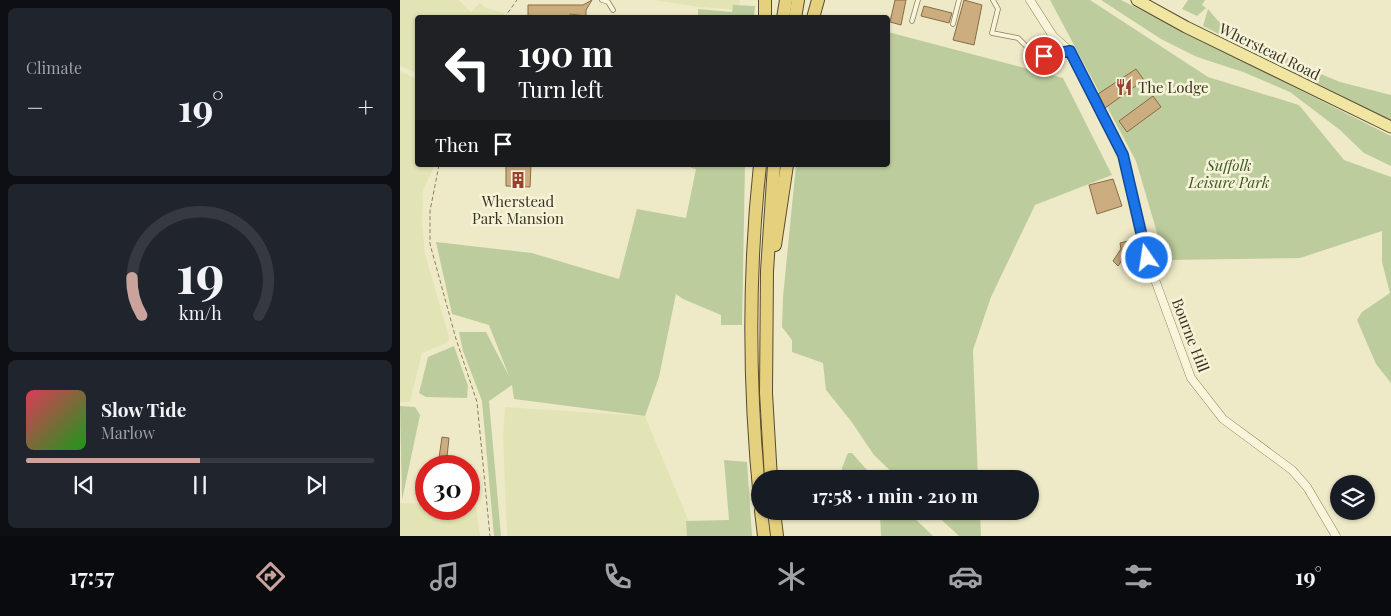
<!DOCTYPE html>
<html lang="en">
<head>
<meta charset="utf-8">
<style>
  body { margin:0; font-family:"Playfair Display",serif; background:#20242c; color:#f1f3f6; height:100vh; display:flex; flex-direction:column; font-size:19px; white-space:nowrap }
  * { box-sizing:border-box; margin:0 }
  p { font-size:16px; color:#9ea1a6 }
  .icon { flex:none; width:28px; height:28px; fill:none; stroke:currentColor; stroke-width:2; stroke-linecap:round; stroke-linejoin:round }
  .map { position:relative; flex:1; overflow:hidden }
  .details { display:flex; flex-direction:column; gap:8px; padding:8px; background:#0d0f14; width:400px }
  .details>* { flex:none }
  .top-card { position:absolute; left:15px; top:15px; width:475px; height:152px; border-radius:5px; box-shadow:0 1px 4px #0004; background:#202124; color:#fff; overflow:hidden }
  .buttons { position:absolute; left:930px; top:475px; display:grid; gap:10px }
  .buttons a { display:grid; place-items:center; width:45px; height:45px; border-radius:50%; background:#171b24; box-shadow:0 1px 4px #0004; font-size:25px }
  .speed { position:absolute; left:15px; top:455px; display:flex; gap:10px; font-size:25px; font-weight:700; text-align:center }
  .speed>* { display:grid; place-content:center; width:65px; height:65px; border-radius:50%; background:#171b24; box-shadow:0 1px 4px #0004; line-height:1 }
  .speed .limit { border:8px solid #d22; background:#fff; color:#111 }
  .pin { position:absolute; display:grid; place-items:center; width:42px; height:42px; color:#fff; margin:-21px; border:2px solid #fff; border-radius:50%; box-shadow:0 1px 5px #0007 }
  .me { position:absolute; width:55px; margin:-28px; rotate:347deg; stroke-linejoin:round; filter:drop-shadow(0 0 4px #0008) }
  .turn { display:flex; align-items:center; gap:18px; height:105px; padding:0 20px; font-size:22px }
  .turn .icon { width:65px; height:65px; stroke-width:2.5 }
  .turn b { display:block; font-size:35px; line-height:42px }
  .then { display:flex; align-items:center; height:48px; padding:0 20px; background:#0003; gap:10px; font-size:19px }
  .big { font-size:38px; font-weight:700; line-height:1.1 }
  .details .card { flex:1; display:flex; flex-direction:column; justify-content:center; gap:8px; min-width:0; padding:0 18px; border-radius:8px; background:#20242c }
  .details .dial { align-items:center; gap:0 }
  .dial svg { height:130px; overflow:visible; fill:none; stroke:#363941; stroke-width:7; stroke-linecap:round; text-anchor:middle }
  .dial text { fill:#f1f3f6; stroke:none }
  .song { display:flex; align-items:center; gap:15px }
  .cover { width:60px; height:60px; border-radius:8px; background:linear-gradient(135deg,hsl(350 70% 55%),hsl(120 70% 35%)) }
  .played { height:5px; border-radius:2px; background:linear-gradient(90deg,#c9a39c 50%,#363941 50%) }
  .keys { display:flex; justify-content:space-around; direction:ltr }
  .heat { display:flex; justify-content:space-between; align-items:center; font-size:28px; direction:ltr }
  .trip { position:absolute; left:351px; top:470px; width:288px; height:50px; border-radius:25px; background:#171b24; box-shadow:0 1px 4px #0004; font-weight:700; line-height:50px; text-align:center }
  .menu { display:flex; height:80px; justify-content:space-around; align-items:center; background:#090b0e; color:#9ea1a6 }
  .menu .icon { width:35px; height:35px }
  .menu .current { color:#c9a39c }
  .menu b { font-size:22px; color:#f1f3f6 }
  main { display:flex; flex:1; min-height:0 }
  .map>svg:first-child { display:block }
</style>
</head>
<body>
<main>
<section class="details">
<div class="card"><p>Climate</p>
<div class="heat"><a>−</a><b class="big">19°</b><a>+</a></div>
</div>
<div class="card dial"><svg viewBox="0 0 100 80">
<path d="M14 69A42 42 0 1 1 86 69"/>
<path d="M14 69A42 42 0 0 1 8 46" stroke="#c9a39c"/>
<text x="50" y="56" font-size="32" font-weight="700">19</text>
<text x="50" y="72" font-size="11">km/h</text>
</svg></div>
<div class="card">
<div class="song"><i class="cover"></i><div><b>Slow Tide</b><p>Marlow</p></div></div>
<div class="played"></div>
<div class="keys"><svg class="icon" aria-label="previous" viewBox="0 0 24 24"><path d="M18 5L8 12l10 7zM5 5v14"/></svg><svg class="icon" aria-label="pause" viewBox="0 0 24 24"><path d="M8 5v14M16 5v14"/></svg><svg class="icon" aria-label="next" viewBox="0 0 24 24"><path d="M6 5l10 7-10 7zM19 5v14"/></svg></div>
</div>
</section>
<div class="map">
<svg width="991" height="536" viewBox="0 0 991 536">
  <rect width="100%" height="100%" fill="#eeeac8"/>
  <g fill="#e2e4b5">
    <polygon points="0,0 59,0 71,12 80,3 86,8 105,13 102,18 18,18 17,73 0,66"/>
    <polygon points="252,0 340,0 339,10 300,7"/>
    <polygon points="0,71 17,79 18,165 35,165 23,190 22,222 25,254 49,337 47,343 22,353 10,402 0,402"/>
    <polygon points="105,407 245,416 289,522 288,536 107,536 103,436"/>
    <polygon points="0,503 26,504 26,509 76,507 80,536 0,536"/>
  </g>
  <g fill="#bdcc9c">
    <polygon points="650,0 690,0 808,77 899,105 944,160 991,177 991,383 976,364 957,320 962,312 990,293 982,262 982,231 900,258 765,260 736,161"/>
    <polygon points="701,0 721,0 991,136 991,166 964,153 940,130 890,92 843,72 797,57 761,39"/>
    <polygon points="788,0 805,0 802,5 806,8 797,16 782,9"/>
    <polygon points="333,5 355,6 354,17 298,17 298,9 332,12"/>
    <polygon points="808,9 818,21 904,67 940,82 991,95 991,121 803,26"/>
    <polygon points="488,32 663,78 712,175 635,205 591,297 573,350 578,479 499,479 474,455 451,421 426,390 423,363 392,352 392,340 382,327 383,297 396,165 488,165"/>
    <polygon points="291,165 345,165 342,325 321,325 321,315 283,299 276,294 259,377 245,416 114,399 112,385 89,401 101,536 94,536 82,401 63,351 59,332 86,332 109,376 89,325 52,314 36,242 132,253 219,279 237,209 286,218 296,169 291,168"/>
    <polygon points="54,346 68,386 67,398 26,397 19,393 28,357"/>
    <polygon points="0,406 15,407 20,415 2,500"/>
    <polygon points="448,453 452,453 475,479 441,479 442,468"/>
    <polygon points="324,460 347,462 352,536 287,536 286,521 329,520"/>
    <polygon points="469,511 507,511 533,536 481,536 480,514"/>
    <polygon points="532,511 580,511 581,536 559,536"/>
  </g>
  <g fill="#cbad7f" stroke="#896c43">
    <polygon points="192,0 186,10 186,16 170,14 171,18 128,18 128,5 183,5"/>
    <polygon points="495,0 506,0 501,25 490,22"/>
    <polygon points="564,0 582,5 574,45 553,40"/>
    <polygon points="524,6 552,13 549,23 521,16"/>
    <polygon points="736,69 744,80 705,108 698,94"/>
    <polygon points="753,96 761,107 727,132 719,121"/>
    <polygon points="106,165 131,165 130,187 106,186"/>
    <polygon points="713,179 722,206 697,214 689,185"/>
    <polygon points="732,240 735,254 725,256 718,266 713,261 721,249 720,243"/>
    <polygon points="42,437 49,438 46,466 38,465"/>
  </g>
  <g fill="none" stroke-linecap="round" stroke-linejoin="round">
    <g stroke="#8a7e5d" stroke-width="5.5">
      <g id="service">
        <polyline points="202,0 208,2 213,10"/>
        <polyline points="593,0 598,9 592,33 618,38 632,52 644,56 670,51"/>
        <polyline points="512,21 518,0"/>
        <polyline points="553,24 559,0"/>
      </g>
    </g>
    <g stroke="#8a7e5d" stroke-width="9">
      <polyline id="minor" points="630,0 653,36 670,51 723,155 747,258 791,378 823,419 892,470 907,487 936,536"/>
    </g>
    <g stroke="#584b31" stroke-width="13">
      <polyline id="primary" points="737,0 786,27 991,127"/>
    </g>
    <g stroke="#584b31" stroke-width="14">
      <g id="trunk">
        <polyline points="365,18 365,0"/>
        <polyline points="383,18 386,0"/>
        <polyline points="395,18 398,0"/>
        <polyline points="413,18 418,0"/>
        <polyline points="375,245 387,165"/>
        <polyline points="371,479 366,393 367,271 374,165"/>
        <path d="M360 500C349 389 348 275 360 165"/>
        <polyline points="361,511 364,536"/>
        <polyline points="374,511 377,536"/>
      </g>
    </g>
    <g stroke="#8a7e5d" stroke-width="1" stroke-dasharray="4 2.5" stroke-linecap="butt">
      <polyline points="104,18 117,0"/>
      <polyline points="39,165 30,211 30,244 56,339 77,402 90,536"/>
    </g>
    <use href="#service" stroke="#f9f5db" stroke-width="4"/>
    <use href="#minor" stroke="#f9f5db" stroke-width="8"/>
    <use href="#primary" stroke="#f0e6a1" stroke-width="11"/>
    <use href="#trunk" stroke="#e5d07e" stroke-width="12"/>
  </g>
  <g fill="none" stroke-linecap="round" stroke-linejoin="round">
    <g stroke="#114b97" stroke-width="12">
      <polyline id="route" points="644,56 670,51 723,155 747,258"/>
    </g>
    <use href="#route" stroke="#1a73e8" stroke-width="9"/>
  </g>
  <defs>
    <g id="restaurant-bare" transform="scale(1.35)"><path d="M-5-6h1v4h1v-4h1v4h1v-4h1v5L-1.5 .5V6h-2V.5L-5-1ZM5-6V6H3V1.5H1.5Q1.5-4 5-6Z" fill="#98412e" stroke="#f5f3d8" stroke-width="2.5" paint-order="stroke"/></g>
    <g id="building-bare" transform="scale(1.35)"><path d="M-4-6H4V6H1V3H-1V6H-4ZM-2.5-4.3h1.7v1.8h-1.7ZM.8-4.3h1.7v1.8H.8ZM-2.5-1h1.7V.8h-1.7ZM.8-1h1.7V.8H.8Z" fill="#98412e" stroke="#f5f3d8" stroke-width="2.5" paint-order="stroke"/></g>
  </defs>
  <g fill-rule="evenodd">
    <use href="#restaurant-bare" x="724" y="87"/>
    <use href="#building-bare" x="118" y="180"/>
  </g>
  <g text-anchor="middle" dominant-baseline="central" stroke-width="5" stroke-linejoin="round" paint-order="stroke">
    <g font-size="15" fill="#3b3220" stroke="#f5f3d8">
      <text transform="translate(870 51) rotate(26)">Wherstead Road</text>
      <text transform="translate(791 335) rotate(69)">Bourne Hill</text>
    </g>
    <g font-size="15" fill="#3b3220" stroke="#f5f3d8" text-anchor="start">
      <text x="738" y="87">The Lodge</text>
      <text x="118" y="201" text-anchor="middle">Wherstead<tspan x="118" dy="17">Park Mansion</tspan></text>
    </g>
    <g font-size="15" font-style="italic" fill="#425727" stroke="#f5f3d8">
      <text x="829" y="165">Suffolk<tspan x="829" dy="17">Leisure Park</tspan></text>
    </g>
  </g>
</svg>
<div class="buttons">
<a><svg class="icon" aria-label="layers" viewBox="0 0 24 24"><path d="M12 4l9 5-9 5-9-5zM3 14l9 5 9-5"/></svg></a>
</div>
<div class="speed"><div class="limit">30</div></div>
<div class="pin" style="left:644px;top:56px;background:#d93025"><svg class="icon" aria-label="arrive" viewBox="0 0 24 24"><path d="M6 21V4h12l-3 4 3 4H6"/></svg></div>
<svg class="me" style="left:747px;top:258px" viewBox="-20 -20 40 40"><circle r="17" fill="#1a73e8" stroke="#fff" stroke-width="3"/><path d="M0-11L8 9 0 5-8 9z" fill="#fff"/></svg>
<div class="trip">17:58 · 1 min · 210 m</div>
<div class="top-card">
<div class="turn"><svg class="icon" aria-label="left" viewBox="0 0 24 24"><path d="M17 20v-9H6M10 6l-5 5 5 5"/></svg><div><b>190 m</b>Turn left</div></div>
<div class="then">Then<svg class="icon" aria-label="arrive" viewBox="0 0 24 24"><path d="M6 21V4h12l-3 4 3 4H6"/></svg></div>
</div>
</div>
</main>
<nav class="menu">
<b>17:57</b>
<svg class="icon current" aria-label="directions" viewBox="0 0 24 24"><path d="M12 3l9 9-9 9-9-9zM9 14v-3h6M13 9l2 2-2 2"/></svg>
<svg class="icon" aria-label="music" viewBox="0 0 24 24"><path d="M9 18V5l10-2v13"/><circle cx="6" cy="18" r="3"/><circle cx="16" cy="16" r="3"/></svg>
<svg class="icon" aria-label="phone" viewBox="0 0 24 24"><path d="M5 4h4l2 5-3 2q2 4 5 5l2-3 5 2v4C11 20 4 13 5 4z"/></svg>
<svg class="icon" aria-label="climate" viewBox="0 0 24 24"><path d="M12 3v18M4 7l16 10M4 17L20 7"/></svg>
<svg class="icon" aria-label="car" viewBox="0 0 24 24"><path d="M5 17H2v-5l4-1 3-4h7l3 4 3 1v5h-3M9 17h6M6 11h13"/><circle cx="7" cy="17" r="2"/><circle cx="17" cy="17" r="2"/></svg>
<svg class="icon" aria-label="filters" viewBox="0 0 24 24"><path d="M4 7h16M4 17h16"/><circle cx="9" cy="7" r="2"/><circle cx="15" cy="17" r="2"/></svg>
<b>19°</b>
</nav>
</body>
</html>
